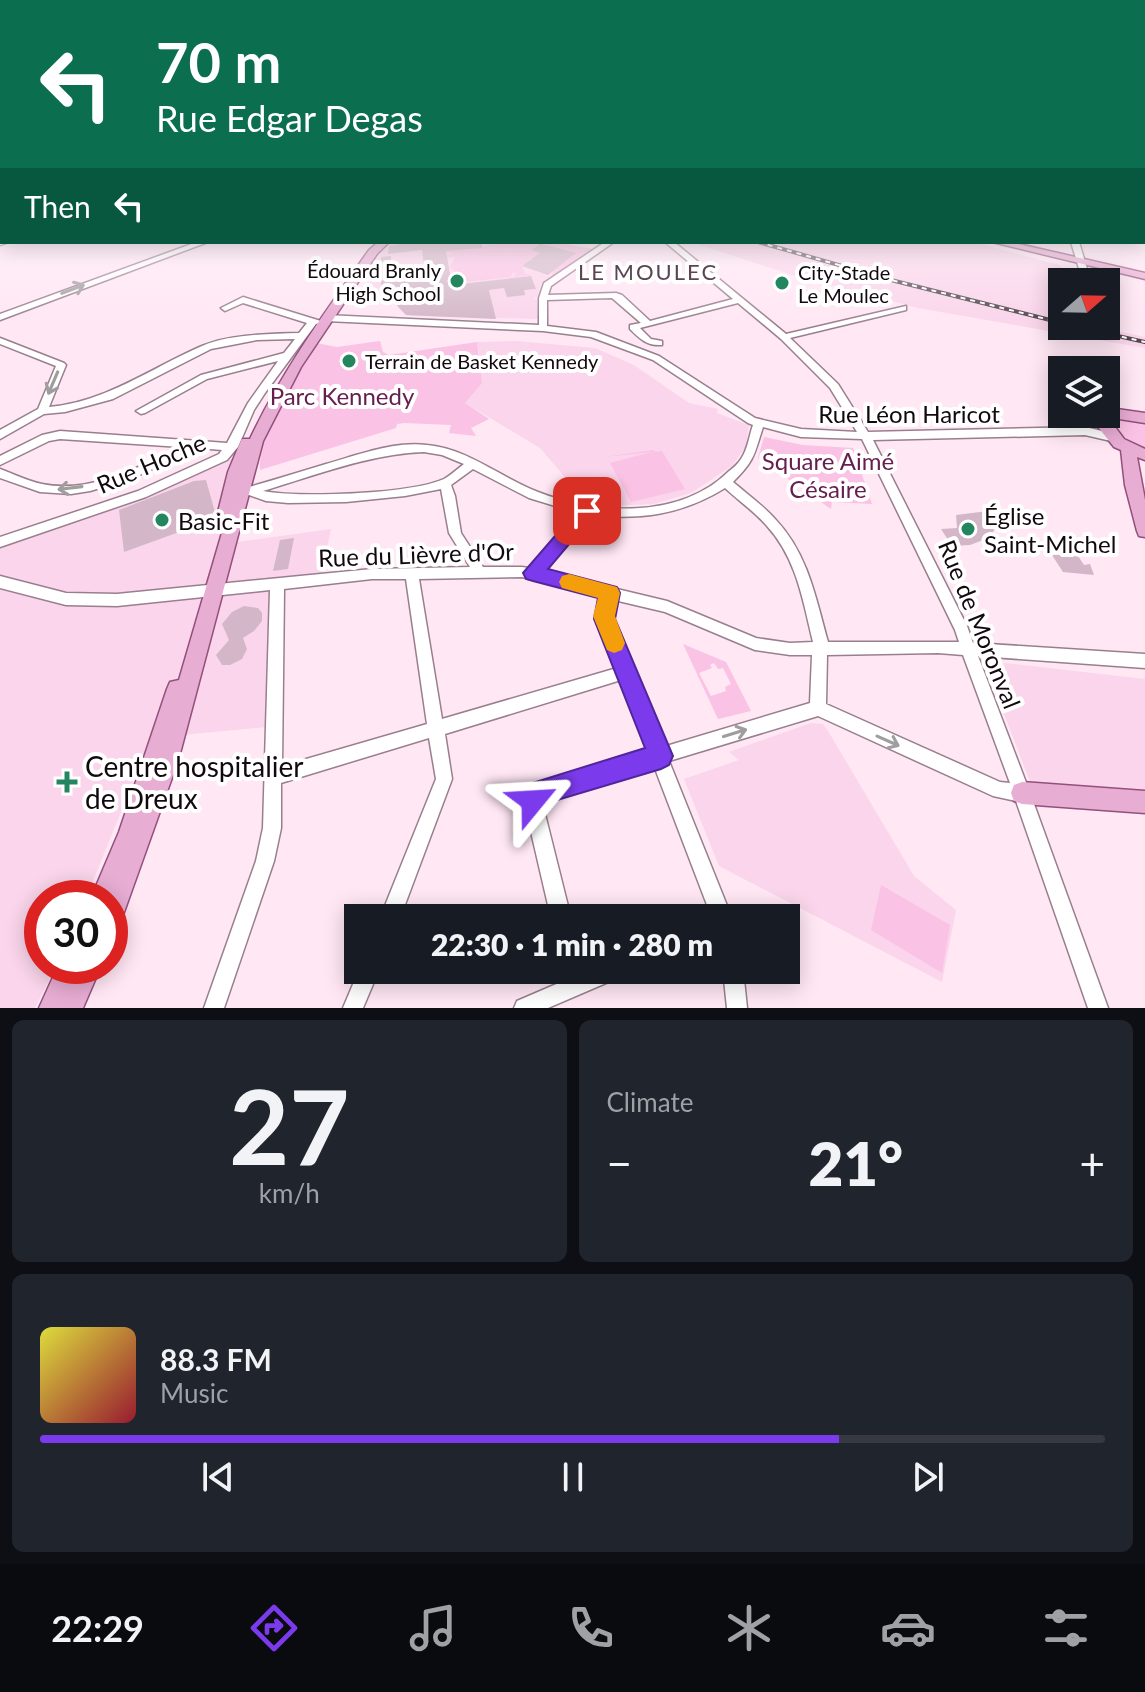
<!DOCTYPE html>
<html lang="en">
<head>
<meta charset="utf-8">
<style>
  body { margin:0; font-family:Lato,sans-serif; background:#20242c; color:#f1f3f6; height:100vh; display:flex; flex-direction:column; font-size:30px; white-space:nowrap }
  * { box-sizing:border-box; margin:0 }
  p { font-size:26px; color:#9ea1a6 }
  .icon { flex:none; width:44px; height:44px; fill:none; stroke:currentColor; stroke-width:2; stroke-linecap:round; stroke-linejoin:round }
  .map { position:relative; height:1008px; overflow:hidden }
  .side { display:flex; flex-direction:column; gap:12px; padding:12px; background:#0d0f14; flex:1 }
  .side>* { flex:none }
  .top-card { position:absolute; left:0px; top:0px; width:1146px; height:244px; box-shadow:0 4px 20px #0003; background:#0b6e4f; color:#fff; overflow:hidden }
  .needle { width:52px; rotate:70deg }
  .tools { position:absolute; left:1048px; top:268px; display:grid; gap:16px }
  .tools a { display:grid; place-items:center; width:72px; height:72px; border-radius:0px; background:#171b24; box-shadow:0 4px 20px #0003; font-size:40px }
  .speed { position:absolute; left:24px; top:880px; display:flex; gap:16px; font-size:40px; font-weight:700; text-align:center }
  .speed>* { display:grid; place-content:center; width:104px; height:104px; border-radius:50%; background:#171b24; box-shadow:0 4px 20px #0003; line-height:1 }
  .speed .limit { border:12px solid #d22; background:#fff; color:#111 }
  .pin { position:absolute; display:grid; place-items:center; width:68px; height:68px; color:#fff; margin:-34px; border-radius:16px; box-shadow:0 4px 12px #0006 }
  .me { position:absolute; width:88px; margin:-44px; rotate:63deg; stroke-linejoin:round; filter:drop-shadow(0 0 6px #0008) }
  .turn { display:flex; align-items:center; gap:28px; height:168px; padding:0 24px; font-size:36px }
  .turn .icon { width:104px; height:104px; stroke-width:2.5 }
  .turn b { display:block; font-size:56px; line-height:68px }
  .then { display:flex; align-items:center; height:76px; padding:0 24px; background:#0003; gap:16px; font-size:30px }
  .big { font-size:60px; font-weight:800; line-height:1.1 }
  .side .tile { flex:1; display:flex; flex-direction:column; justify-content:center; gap:12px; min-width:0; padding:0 28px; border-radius:12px; background:#20242c }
  .side .dial { align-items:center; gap:0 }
  .dial b { font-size:104px; line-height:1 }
  .song { display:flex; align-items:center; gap:24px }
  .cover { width:96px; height:96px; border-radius:12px; background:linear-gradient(135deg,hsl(60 70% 55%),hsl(350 70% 35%)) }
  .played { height:8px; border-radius:4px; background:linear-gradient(90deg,#7c3aed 75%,#363941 75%) }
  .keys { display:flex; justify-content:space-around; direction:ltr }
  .heat { display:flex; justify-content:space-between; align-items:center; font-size:44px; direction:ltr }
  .side .tiles { flex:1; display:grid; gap:12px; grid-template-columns:1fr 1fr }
  .tile:last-child { grid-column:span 2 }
  .trip { position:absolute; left:344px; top:904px; width:456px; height:80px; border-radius:0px; background:#171b24; box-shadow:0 4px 20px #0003; font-weight:800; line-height:80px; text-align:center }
  .tab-bar { display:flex; height:128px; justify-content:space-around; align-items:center; background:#090b0e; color:#9ea1a6 }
  .tab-bar .icon { width:56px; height:56px }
  .tab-bar .on { color:#7c3aed }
  .tab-bar b { font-size:36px; color:#f1f3f6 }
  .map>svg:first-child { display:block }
</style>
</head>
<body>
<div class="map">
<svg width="1145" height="1008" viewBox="0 0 1145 1008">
  <rect width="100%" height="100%" fill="#ffe7f4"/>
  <g fill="#fad5eb">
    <polygon points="390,242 553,242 580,252 541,284 537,297 534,298 537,300 538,319 412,316 402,312 391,298 385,299 370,283 370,267"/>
    <polygon points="690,242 974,242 1059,265 1068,271 1071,282 1062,282 1062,326 1095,326 1145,337 1145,348 918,308 802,278"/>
    <polygon points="515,341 595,348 634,365 689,403 718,409 717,413 749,425 746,446 732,466 691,493 653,504 607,506 576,490 540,448 465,403 480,359 477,342"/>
    <polygon points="230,459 248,461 230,543 331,529 321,575 276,580 267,727 151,738 86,898 42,898 42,966 56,966 35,1008 0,1008 0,538"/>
    <polygon points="1004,663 1145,679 1145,791 1031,784 991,680"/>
    <polygon points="811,723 823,724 828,731 914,876 956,910 942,982 719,866 684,779 739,760 729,752"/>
  </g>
  <g fill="#fac2e4" fill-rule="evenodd">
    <polygon points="514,242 553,242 594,249 552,276 553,271 575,253 554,247 522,266 525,274 532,275 514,277 516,272 512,273 511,277 447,284 442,278 458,276 450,267 455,257 439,258 454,253 437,252"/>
    <path d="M380 341 383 352 389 355 477 342 482 383 465 403 489 419 471 428 476 436 449 433 451 425 404 423 397 424 396 428 260 470C258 431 296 375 316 343L337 347Z"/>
    <polygon points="1117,419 1145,422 1145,451 1124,442 1111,423"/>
    <polygon points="764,437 803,445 853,448 872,504 832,502 831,509 758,458"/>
    <polygon points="654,450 655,452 662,451 685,489 631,502 610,463 652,452 603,457"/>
    <path d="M683 644 726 662 751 711 718 719ZM714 663 718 669 723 668 731 684 725 687 726 691 711 696 699 673 712 668 710 665Z"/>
    <polygon points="881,885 950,925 942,973 871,930"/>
  </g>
  <g fill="#d3b7c8">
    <polygon points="414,242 482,242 482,248 446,251 452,285 531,276 536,289 524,290 525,295 507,297 504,288 489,290 496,319 406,315 391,299 385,299 384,290 381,290 381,257 391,256 391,270 425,272 422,250 388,254 389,246"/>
    <polygon points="540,244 554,247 576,253 548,275 522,266 540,253 531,250"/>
    <polygon points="206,480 215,512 203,516 204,523 124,552 119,510 194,481"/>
    <polygon points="988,511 994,530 991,537 970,545 952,546 941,529 957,528 956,515"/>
    <polygon points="294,538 288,569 273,571 280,540"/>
    <polygon points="1062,551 1076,553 1084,565 1090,564 1094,575 1063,572 1052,555 1065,555"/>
    <polygon points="244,606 258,608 262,613 262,621 254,631 243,638 247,649 242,659 230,665 222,665 216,655 229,640 222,624 232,612"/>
  </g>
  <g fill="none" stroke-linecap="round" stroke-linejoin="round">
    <g stroke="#997f8e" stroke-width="3">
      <g id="minor">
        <polygon points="0,185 2,185 2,190 0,189"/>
        <rect x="1144" y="198" width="1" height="4"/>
        <rect x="1144" y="207" width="1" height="4"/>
        <polygon points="2,240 2,242 9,242 0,245 0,241"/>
        <polygon points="197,242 208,242 0,320 0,314"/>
        <path d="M605 242H614L551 286 548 295 616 293 622 295 650 321 733 299 665 242H674L786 334 906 306V310L790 338 838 384 868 432 1085 427 1115 434 1116 437 1115 440 1111 441 1085 435 873 440 967 626 973 643 1145 654V668L978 656 1030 793 1108 1008H1088L1016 801 993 796 818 716 669 761 732 918H712L654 766 543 800V806L571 918H551L525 806 529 788 535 786 649 751 621 680 445 734 452 779 400 918H380L436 779 429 738 281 783V828L274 861 224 1008H204L256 861 263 828 270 590 117 606 66 605 0 588V576L66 593 117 594 372 569 470 567 449 533 441 489 405 496 346 502 288 503 266 501 249 495 236 499 230 495 232 492C263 483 294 474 326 464 358 455 393 441 427 445 469 449 499 477 538 492 597 515 680 519 728 472 733 468 738 464 741 459 748 449 749 436 753 425L748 423 653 360 591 337 543 331 326 321 322 318 326 315 539 325V298L544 283ZM612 298 641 323 630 325V329C640 339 647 346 662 345V341L651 339 640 328 738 303 781 339 830 388 857 432 801 429 755 418 659 356 596 332 547 326V300ZM763 427 801 437 862 439 955 630 959 642H828C816 599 808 554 776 520 764 506 747 494 733 482 755 460 754 455 763 427ZM424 452 442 455 464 464C457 469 451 475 444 479 411 494 299 498 263 491 316 475 369 454 424 452ZM473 469 529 498 578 513 529 568 522 567H483L461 533 455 496 451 485ZM725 488C739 501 755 512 767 526 797 559 803 601 813 642L790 643 756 638 667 601 542 571 591 515C641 520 681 515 725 488ZM522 577 601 597C594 624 607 642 617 668L442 719 419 579ZM372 579H406L427 724 282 766 284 589ZM614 600 665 612 755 650 790 655H812L810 703 663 747 613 622 611 613ZM938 653 963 655 1010 783 1000 782 826 704 827 655Z"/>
        <polygon points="1071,242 1079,242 1091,282 1083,282"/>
        <path d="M243 297 324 322 316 324 265 393 254 410 238 447 227 460 146 497 0 547V537L138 491 219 454 222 450 198 448 131 479 90 491 71 494 40 492 0 478V469C14 474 27 481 42 484 89 494 140 467 181 447L60 439 49 441 0 465V456L42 435 60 431 227 443 248 403 278 361 207 379 145 413 141 414 136 411 201 375 284 353 295 339 257 340 211 349 113 399 65 412 44 414 0 439V430L38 409 56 366 0 344V338L64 363 66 365 49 407C106 402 151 368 202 346 230 334 270 334 299 333L307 323 243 303 225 311 221 308Z"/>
        <polygon points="359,970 379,970 363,1008 343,1008"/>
        <polygon points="589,970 623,970 620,977 548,1008 514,1008 517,1001"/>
        <polygon points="723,970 743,970 747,1008 727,1008"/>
      </g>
    </g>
    <g stroke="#93507c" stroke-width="3">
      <g id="major">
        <path d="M378 242H389L377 254 301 367 263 441 178 761 123 915 119 924 110 928V898H91L119 832 167 689 170 682 179 680 224 526 218 524 216 520 228 472 240 443 242 439H250C282 371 326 311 369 250Z"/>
        <polygon points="992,242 1010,242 1145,273 1145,279"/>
        <polygon points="1117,409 1145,413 1145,423 1119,419 1112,423 1124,439 1145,449 1145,460 1137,457 1145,500 1145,537 1139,536 1137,531 1125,485 1121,450 1114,447 1098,427 1100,418"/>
        <polygon points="1022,782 1145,791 1145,813 1022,804 1014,801 1011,793 1014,785"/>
        <polygon points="58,966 101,966 83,1008 39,1008"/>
      </g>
    </g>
    <use href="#minor" fill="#fff" fill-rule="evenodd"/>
    <use href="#major" fill="#e8add3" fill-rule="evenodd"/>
    <g stroke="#53464e" stroke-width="4">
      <g id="rail">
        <polyline points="758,242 895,281 1062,323"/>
        <polyline points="1073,326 1145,342"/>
      </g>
    </g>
    <use href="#rail" stroke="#fff" stroke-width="2" stroke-dasharray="5" stroke-linecap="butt"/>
  </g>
  <defs><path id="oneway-shaft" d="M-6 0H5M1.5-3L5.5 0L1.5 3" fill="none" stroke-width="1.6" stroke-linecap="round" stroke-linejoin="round" transform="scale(2)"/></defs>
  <g stroke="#a09d9f">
    <use href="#oneway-shaft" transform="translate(73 289) rotate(-21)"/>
    <use href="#oneway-shaft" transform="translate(53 383) rotate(113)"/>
    <use href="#oneway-shaft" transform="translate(70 488) rotate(173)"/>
    <use href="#oneway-shaft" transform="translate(735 733) rotate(-17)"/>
    <use href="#oneway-shaft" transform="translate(888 741) rotate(24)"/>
  </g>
  <linearGradient id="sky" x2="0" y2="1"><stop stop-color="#9fa8d6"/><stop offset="0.56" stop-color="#fff4fa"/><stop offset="1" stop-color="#fff4fa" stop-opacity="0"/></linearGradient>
  <rect width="1145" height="326" fill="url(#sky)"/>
  <polygon fill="#7c3aed" stroke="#51269a" stroke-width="2" points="587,504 593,506 596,511 593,516 548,569 617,587 620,593 615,619 673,756 669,765 661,769 547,803 542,810 533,814 524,810 520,801 529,784 645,748 594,619 598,598 533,581 526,579 523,573 581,506"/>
  <polygon fill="#f59e0b" points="569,574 617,587 620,593 615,616 625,643 622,650 614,653 607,650 593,616 598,598 562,588 559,582 562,576"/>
  <g fill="#248660" stroke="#fff" stroke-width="3">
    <circle cx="457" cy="281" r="8"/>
    <circle cx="782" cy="283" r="8"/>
    <circle cx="349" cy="361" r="8"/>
    <circle cx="162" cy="520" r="8"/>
    <circle cx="968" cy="529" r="8"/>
    <path d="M63 770h8v8h8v8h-8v8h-8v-8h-8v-8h8z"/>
  </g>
  <g text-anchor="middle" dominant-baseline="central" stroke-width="8" stroke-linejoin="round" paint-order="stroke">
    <g font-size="20" fill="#12090f" stroke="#fff" text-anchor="start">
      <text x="441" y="270" text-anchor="end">Édouard Branly<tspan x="441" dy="23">High School</tspan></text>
      <text x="798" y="272">City-Stade<tspan x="798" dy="23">Le Moulec</tspan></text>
      <text x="365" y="361">Terrain de Basket Kennedy</text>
    </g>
    <g font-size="22" letter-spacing="2" fill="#5c4453" stroke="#fff">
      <text x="648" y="271">LE MOULEC</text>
    </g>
    <g font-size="24" fill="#661e4f" stroke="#fff">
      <text x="342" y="395">Parc Kennedy</text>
      <text x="828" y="460">Square Aimé<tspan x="828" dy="28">Césaire</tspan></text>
    </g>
    <g font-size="24" fill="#12090f" stroke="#fff">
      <text x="909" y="413">Rue Léon Haricot</text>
      <text transform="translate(151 463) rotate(-23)">Rue Hoche</text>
      <text transform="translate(416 554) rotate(-2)">Rue du Lièvre d'Or</text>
      <text transform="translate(980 624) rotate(68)">Rue de Moronval</text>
    </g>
    <g font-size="24" fill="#12090f" stroke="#fff" text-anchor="start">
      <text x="984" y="515">Église<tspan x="984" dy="28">Saint-Michel</tspan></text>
      <text x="178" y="520">Basic-Fit</text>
    </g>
    <g font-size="28" fill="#12090f" stroke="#fff" text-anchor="start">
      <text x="85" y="766">Centre hospitalier<tspan x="85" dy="32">de Dreux</tspan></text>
    </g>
  </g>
</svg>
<div class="tools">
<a><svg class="needle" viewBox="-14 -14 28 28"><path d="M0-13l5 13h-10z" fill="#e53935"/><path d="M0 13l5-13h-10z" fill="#9ea1a6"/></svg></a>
<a><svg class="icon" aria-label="layers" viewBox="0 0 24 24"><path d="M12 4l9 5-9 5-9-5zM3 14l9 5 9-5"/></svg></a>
</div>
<div class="speed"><div class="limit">30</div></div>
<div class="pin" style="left:587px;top:511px;background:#d93025"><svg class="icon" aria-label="arrive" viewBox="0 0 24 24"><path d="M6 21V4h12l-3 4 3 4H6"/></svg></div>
<svg class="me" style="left:533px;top:801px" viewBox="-20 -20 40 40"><path d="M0-17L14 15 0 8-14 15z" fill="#7c3aed" stroke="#fff" stroke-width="4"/></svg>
<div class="trip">22:30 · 1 min · 280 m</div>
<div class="top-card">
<div class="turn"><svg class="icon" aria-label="left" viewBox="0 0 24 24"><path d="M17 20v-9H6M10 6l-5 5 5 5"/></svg><div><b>70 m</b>Rue Edgar Degas</div></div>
<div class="then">Then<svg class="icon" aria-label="left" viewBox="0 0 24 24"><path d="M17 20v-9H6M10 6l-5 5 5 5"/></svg></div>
</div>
</div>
<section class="side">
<div class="tiles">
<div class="tile dial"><b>27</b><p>km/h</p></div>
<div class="tile"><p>Climate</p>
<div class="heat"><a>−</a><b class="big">21°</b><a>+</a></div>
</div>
<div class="tile">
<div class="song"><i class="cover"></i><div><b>88.3 FM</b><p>Music</p></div></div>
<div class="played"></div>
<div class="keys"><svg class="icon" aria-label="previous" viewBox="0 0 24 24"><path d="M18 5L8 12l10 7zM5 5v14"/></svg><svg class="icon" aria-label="pause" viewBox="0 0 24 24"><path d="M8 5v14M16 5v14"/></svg><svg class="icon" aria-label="next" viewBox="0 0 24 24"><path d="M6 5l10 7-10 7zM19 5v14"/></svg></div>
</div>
</div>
</section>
<nav class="tab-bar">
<b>22:29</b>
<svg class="icon on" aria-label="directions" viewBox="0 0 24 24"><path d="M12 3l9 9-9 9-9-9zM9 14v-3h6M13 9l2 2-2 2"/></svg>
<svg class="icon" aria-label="music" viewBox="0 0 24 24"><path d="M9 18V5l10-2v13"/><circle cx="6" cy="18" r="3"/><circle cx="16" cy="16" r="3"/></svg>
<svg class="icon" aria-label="phone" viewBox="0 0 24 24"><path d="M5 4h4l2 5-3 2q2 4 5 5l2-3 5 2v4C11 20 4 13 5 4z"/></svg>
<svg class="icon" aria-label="climate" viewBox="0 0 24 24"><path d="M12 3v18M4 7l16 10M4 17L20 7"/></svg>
<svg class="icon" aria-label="car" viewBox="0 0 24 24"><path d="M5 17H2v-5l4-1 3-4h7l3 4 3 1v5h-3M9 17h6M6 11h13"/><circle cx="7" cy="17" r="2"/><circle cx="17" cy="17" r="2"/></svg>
<svg class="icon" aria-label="filters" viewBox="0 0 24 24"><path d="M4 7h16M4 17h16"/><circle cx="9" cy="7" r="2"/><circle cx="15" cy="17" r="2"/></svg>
</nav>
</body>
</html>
